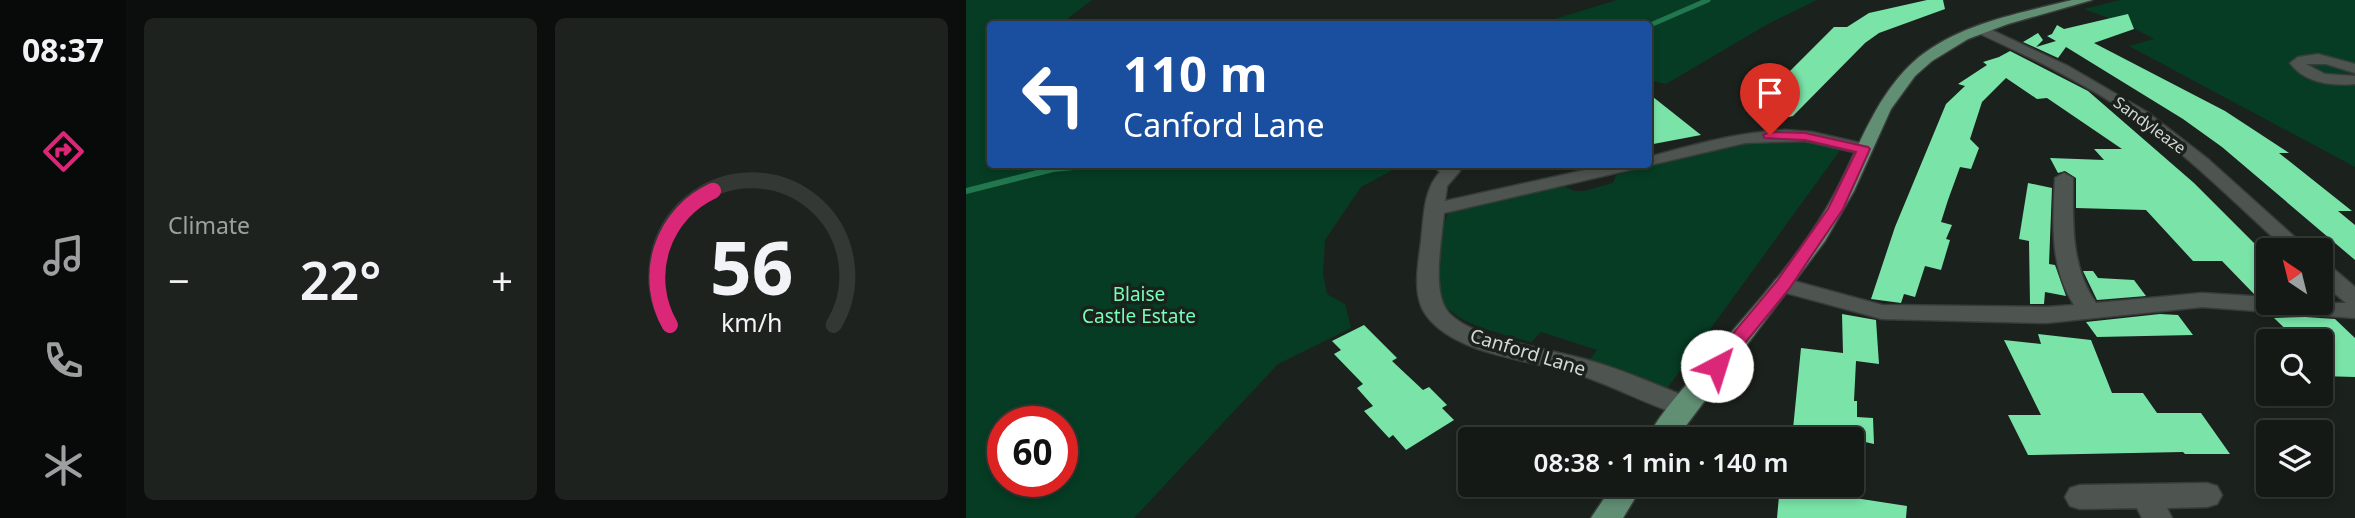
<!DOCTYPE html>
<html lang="en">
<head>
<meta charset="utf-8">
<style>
  body { margin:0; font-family:"Noto Sans",sans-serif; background:#1d221f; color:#f1f3f6; height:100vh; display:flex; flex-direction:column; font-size:26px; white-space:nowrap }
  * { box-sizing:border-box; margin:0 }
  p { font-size:23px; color:#9da0a1 }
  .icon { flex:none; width:38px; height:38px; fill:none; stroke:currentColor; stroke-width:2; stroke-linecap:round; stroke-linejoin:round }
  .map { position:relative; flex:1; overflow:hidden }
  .side { display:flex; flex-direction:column; gap:18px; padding:18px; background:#0b0e0c; width:840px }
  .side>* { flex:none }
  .guide { position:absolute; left:21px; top:21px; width:665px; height:147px; border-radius:7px; box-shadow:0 4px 10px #0003,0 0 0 2px #333835; background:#1a4fa0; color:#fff; overflow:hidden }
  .needle { width:46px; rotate:325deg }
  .controls { position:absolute; left:1290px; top:238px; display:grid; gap:14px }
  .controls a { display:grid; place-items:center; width:77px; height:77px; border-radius:7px; background:#141916; box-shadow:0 4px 10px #0003,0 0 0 2px #333835; font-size:35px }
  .speed { position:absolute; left:21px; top:406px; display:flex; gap:14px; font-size:35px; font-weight:700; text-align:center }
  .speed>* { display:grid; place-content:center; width:91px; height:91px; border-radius:50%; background:#141916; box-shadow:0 4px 10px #0003,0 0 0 2px #333835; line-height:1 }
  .speed .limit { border:10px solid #d22; background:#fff; color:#111 }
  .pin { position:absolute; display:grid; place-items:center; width:60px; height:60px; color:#fff; margin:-72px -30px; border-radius:50% 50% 50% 0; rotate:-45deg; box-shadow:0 0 7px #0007 }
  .pin .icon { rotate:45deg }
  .me { position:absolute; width:77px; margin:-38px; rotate:40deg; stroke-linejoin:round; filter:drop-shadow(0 0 5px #0008) }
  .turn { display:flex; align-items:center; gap:24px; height:147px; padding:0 21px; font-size:32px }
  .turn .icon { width:91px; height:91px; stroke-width:2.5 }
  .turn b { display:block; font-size:49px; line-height:60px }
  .big { font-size:52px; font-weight:600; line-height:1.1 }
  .side .tile { flex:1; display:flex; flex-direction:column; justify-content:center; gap:10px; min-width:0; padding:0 24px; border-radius:10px; background:#1d221f }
  .side .dial { align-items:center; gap:0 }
  .dial svg { height:182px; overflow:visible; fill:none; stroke:#333835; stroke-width:7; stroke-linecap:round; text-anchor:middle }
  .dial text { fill:#f1f3f6; stroke:none }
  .heat { display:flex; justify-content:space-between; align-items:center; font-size:38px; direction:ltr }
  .side .tiles { flex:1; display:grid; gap:18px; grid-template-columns:repeat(2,1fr) }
  .trip { position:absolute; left:492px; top:427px; width:406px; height:70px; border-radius:7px; background:#141916; box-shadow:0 4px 10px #0003,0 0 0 2px #333835; font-weight:600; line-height:70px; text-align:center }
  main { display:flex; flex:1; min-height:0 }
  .tab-bar { display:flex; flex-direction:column; width:126px; justify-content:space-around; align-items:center; background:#080a09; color:#9da0a1 }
  .tab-bar .icon { width:49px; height:49px }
  .tab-bar .selected { color:#db2777 }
  .tab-bar b { font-size:32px; color:#f1f3f6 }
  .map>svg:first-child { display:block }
</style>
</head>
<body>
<main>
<nav class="tab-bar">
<b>08:37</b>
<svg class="icon selected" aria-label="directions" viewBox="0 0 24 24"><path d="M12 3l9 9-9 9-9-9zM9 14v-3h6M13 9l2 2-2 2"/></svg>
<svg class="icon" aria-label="music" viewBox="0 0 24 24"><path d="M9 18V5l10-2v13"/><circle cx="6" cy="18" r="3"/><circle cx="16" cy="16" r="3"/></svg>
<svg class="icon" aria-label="phone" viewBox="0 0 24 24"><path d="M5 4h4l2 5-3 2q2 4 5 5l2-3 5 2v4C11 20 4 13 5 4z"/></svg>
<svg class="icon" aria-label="climate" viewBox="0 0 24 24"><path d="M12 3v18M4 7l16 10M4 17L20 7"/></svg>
</nav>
<section class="side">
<div class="tiles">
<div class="tile"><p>Climate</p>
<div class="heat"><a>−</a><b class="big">22°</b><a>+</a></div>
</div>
<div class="tile dial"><svg viewBox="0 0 100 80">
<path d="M14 69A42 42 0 1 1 86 69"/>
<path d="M14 69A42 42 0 0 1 33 10" stroke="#db2777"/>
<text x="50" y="56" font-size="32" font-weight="700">56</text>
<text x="50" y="72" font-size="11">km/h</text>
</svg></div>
</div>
</section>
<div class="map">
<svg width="1389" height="518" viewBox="0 0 1389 518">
  <rect width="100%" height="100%" fill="#1b211d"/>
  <g fill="#063c23" fill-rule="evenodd">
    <path d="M0 0H126L102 18 101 24H24V164L436 165 395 187 359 240 357 273 361 294 379 304 385 328 312 364 168 518H0ZM37 422H96V481H37Z"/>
    <polygon points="651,0 851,0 802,24 700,84 683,80 682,24 572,24"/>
    <polygon points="1154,0 1389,0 1389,167 1163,46 1188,39 1164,26 1118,9"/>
    <path d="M806 140 835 141 875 149 700 390 623 361 631 350 575 332 565 342C479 319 448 309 482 213L535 198 598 186 608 191H618L647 183 650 175 762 146Z"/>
  </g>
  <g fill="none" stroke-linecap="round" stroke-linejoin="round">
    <polyline stroke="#23774e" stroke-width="5" points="682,26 742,0"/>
    <polyline stroke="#23774e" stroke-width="6" points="0,191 87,169 139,164"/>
  </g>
  <g fill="#7ae3a8">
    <polygon points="961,0 977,0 979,9 913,33 899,43 827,116 814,119 794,101 868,27 881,27 903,13"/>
    <polygon points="1162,14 1168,29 1128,43 1259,111 1323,153 1313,153 1386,211 1372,211 1389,225 1389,260 1256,147 1217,119 1100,47 1092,58 1057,42 1072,33 1077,40 1070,47 1090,41 1081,36 1086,34 1091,25 1098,29"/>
    <polygon points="1044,51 1122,91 1228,183 1302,257 1302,294 1288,294 1256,261 1227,261 1180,210 1110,208 1110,178 1099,171 1092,173 1084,158 1138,160 1128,149 1156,149 1081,98 1071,99 1040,78 1016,102 1004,139 1013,148 1005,169 994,167 982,200 975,222 986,225 980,239 984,240 975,270 959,266 949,297 938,294 935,303 905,299 929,227 980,104 999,86 992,84 1021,65 1017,62 1033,57"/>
    <polygon points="682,93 735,135 682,145"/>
    <polygon points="1062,183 1086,188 1083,264 1089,265 1100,296 1079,292 1078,304 1064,304 1063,241 1053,239"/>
    <polygon points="1117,271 1127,271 1132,278 1168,280 1180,296 1131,300"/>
    <polygon points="876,314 910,320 913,364 890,361 888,401 891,401 891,417 907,418 908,444 886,439 826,439 835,348 877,353"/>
    <polygon points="1194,314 1212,315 1227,335 1131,337 1120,322"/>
    <polygon points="1339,317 1369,319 1389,338 1389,377 1354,376 1354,341 1332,341 1308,318"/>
    <polygon points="398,325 431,358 426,361 457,390 463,387 481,405 476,408 488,420 440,450 427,435 423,438 398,411 407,406 391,388 397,384 368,354 375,350 366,341"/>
    <polygon points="1072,334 1125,340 1146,393 1177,393 1191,413 1235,413 1264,454 1219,454 1217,452 1062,455 1042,415 1075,415 1038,340 1075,344"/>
    <polygon points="814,485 889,485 889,498 941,506 940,518 811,518"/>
  </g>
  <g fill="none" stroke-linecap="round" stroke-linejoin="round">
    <g stroke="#383c39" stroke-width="3">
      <g id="minor">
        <path d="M1015 25 1102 66 1181 112 1242 159 1343 250H1321C1272 206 1225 158 1171 119 1121 84 1066 58 1010 32L1009 29Z"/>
        <path d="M1352 54 1389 64V73L1360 64H1340L1359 74 1389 76V84C1365 86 1339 83 1324 63L1332 57Z"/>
        <path d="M819 130 846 132 903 145 906 149 897 154 839 141 779 143 478 213C476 238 466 287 480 309 499 339 591 350 625 361 660 371 693 386 726 399L730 406 726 413 717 416C683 405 651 388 617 376 572 360 490 357 460 315 446 296 452 265 455 242 458 218 457 190 474 172L465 164H487L494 171 481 186 479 201 646 164H682V157C728 145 772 132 819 130Z"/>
        <path d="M1098 173 1107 178C1107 221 1104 266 1130 303L1236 293 1302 297V303H1380L1354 281V263L1362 264 1389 287V318L1236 307 1080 323 916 319 809 290 806 285 809 280 817 278 916 305 1080 307 1108 305C1083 266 1087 222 1089 178Z"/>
        <polygon points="1241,483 1251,486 1256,495 1251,504 1241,507 1201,508 1206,518 1176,518 1171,508 1114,509 1104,506 1099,497 1104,488 1114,485"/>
      </g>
    </g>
    <g stroke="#383c39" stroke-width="3">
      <g id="major">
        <path d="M1106 0H1126L1042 24 1002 39 966 61 949 76 925 109 888 191 859 241 710 439H681C694 412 719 387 739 363 785 308 837 255 870 191 895 143 911 92 953 57 996 23 1054 13 1106 0Z"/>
        <polygon points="647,485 677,485 657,518 625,518"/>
      </g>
    </g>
    <use href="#minor" fill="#4e5550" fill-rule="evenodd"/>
    <use href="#major" fill="#618f74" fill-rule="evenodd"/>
  </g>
  <polygon fill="#db2777" stroke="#8e194d" stroke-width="2" points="804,132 839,133 902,147 904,149 877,209 823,289 757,370 744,370 741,366 744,361 811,281 862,209 890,152 839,140 799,138 797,135"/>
  <g text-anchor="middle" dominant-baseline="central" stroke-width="7" stroke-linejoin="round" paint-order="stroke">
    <g font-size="16" fill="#d5d9d6" stroke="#1b211d">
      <text transform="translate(1184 125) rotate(36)">Sandyleaze</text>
    </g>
    <g font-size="19" fill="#75ffb5" stroke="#1b211d">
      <text x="173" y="294">Blaise<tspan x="173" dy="22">Castle Estate</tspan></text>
    </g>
    <g font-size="19" fill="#d5d9d6" stroke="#1b211d">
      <text transform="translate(562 352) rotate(17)">Canford Lane</text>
    </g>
  </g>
</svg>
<div class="controls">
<a><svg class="needle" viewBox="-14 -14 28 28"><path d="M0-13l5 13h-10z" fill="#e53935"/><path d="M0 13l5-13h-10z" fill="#9da0a1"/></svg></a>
<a><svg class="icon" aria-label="search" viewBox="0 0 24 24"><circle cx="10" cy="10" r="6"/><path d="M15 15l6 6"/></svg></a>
<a><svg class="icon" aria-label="layers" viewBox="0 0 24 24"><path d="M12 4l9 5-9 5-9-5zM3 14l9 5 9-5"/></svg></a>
</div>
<div class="speed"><div class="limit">60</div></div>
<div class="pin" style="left:804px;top:135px;background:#d93025"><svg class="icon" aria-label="arrive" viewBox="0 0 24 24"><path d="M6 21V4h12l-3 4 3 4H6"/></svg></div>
<svg class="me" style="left:751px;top:366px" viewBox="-20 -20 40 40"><circle r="19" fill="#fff"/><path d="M0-13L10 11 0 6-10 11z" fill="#db2777"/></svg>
<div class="trip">08:38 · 1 min · 140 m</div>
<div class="guide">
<div class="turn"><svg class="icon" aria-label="left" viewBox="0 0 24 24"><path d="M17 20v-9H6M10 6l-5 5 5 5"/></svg><div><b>110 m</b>Canford Lane</div></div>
</div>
</div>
</main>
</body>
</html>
